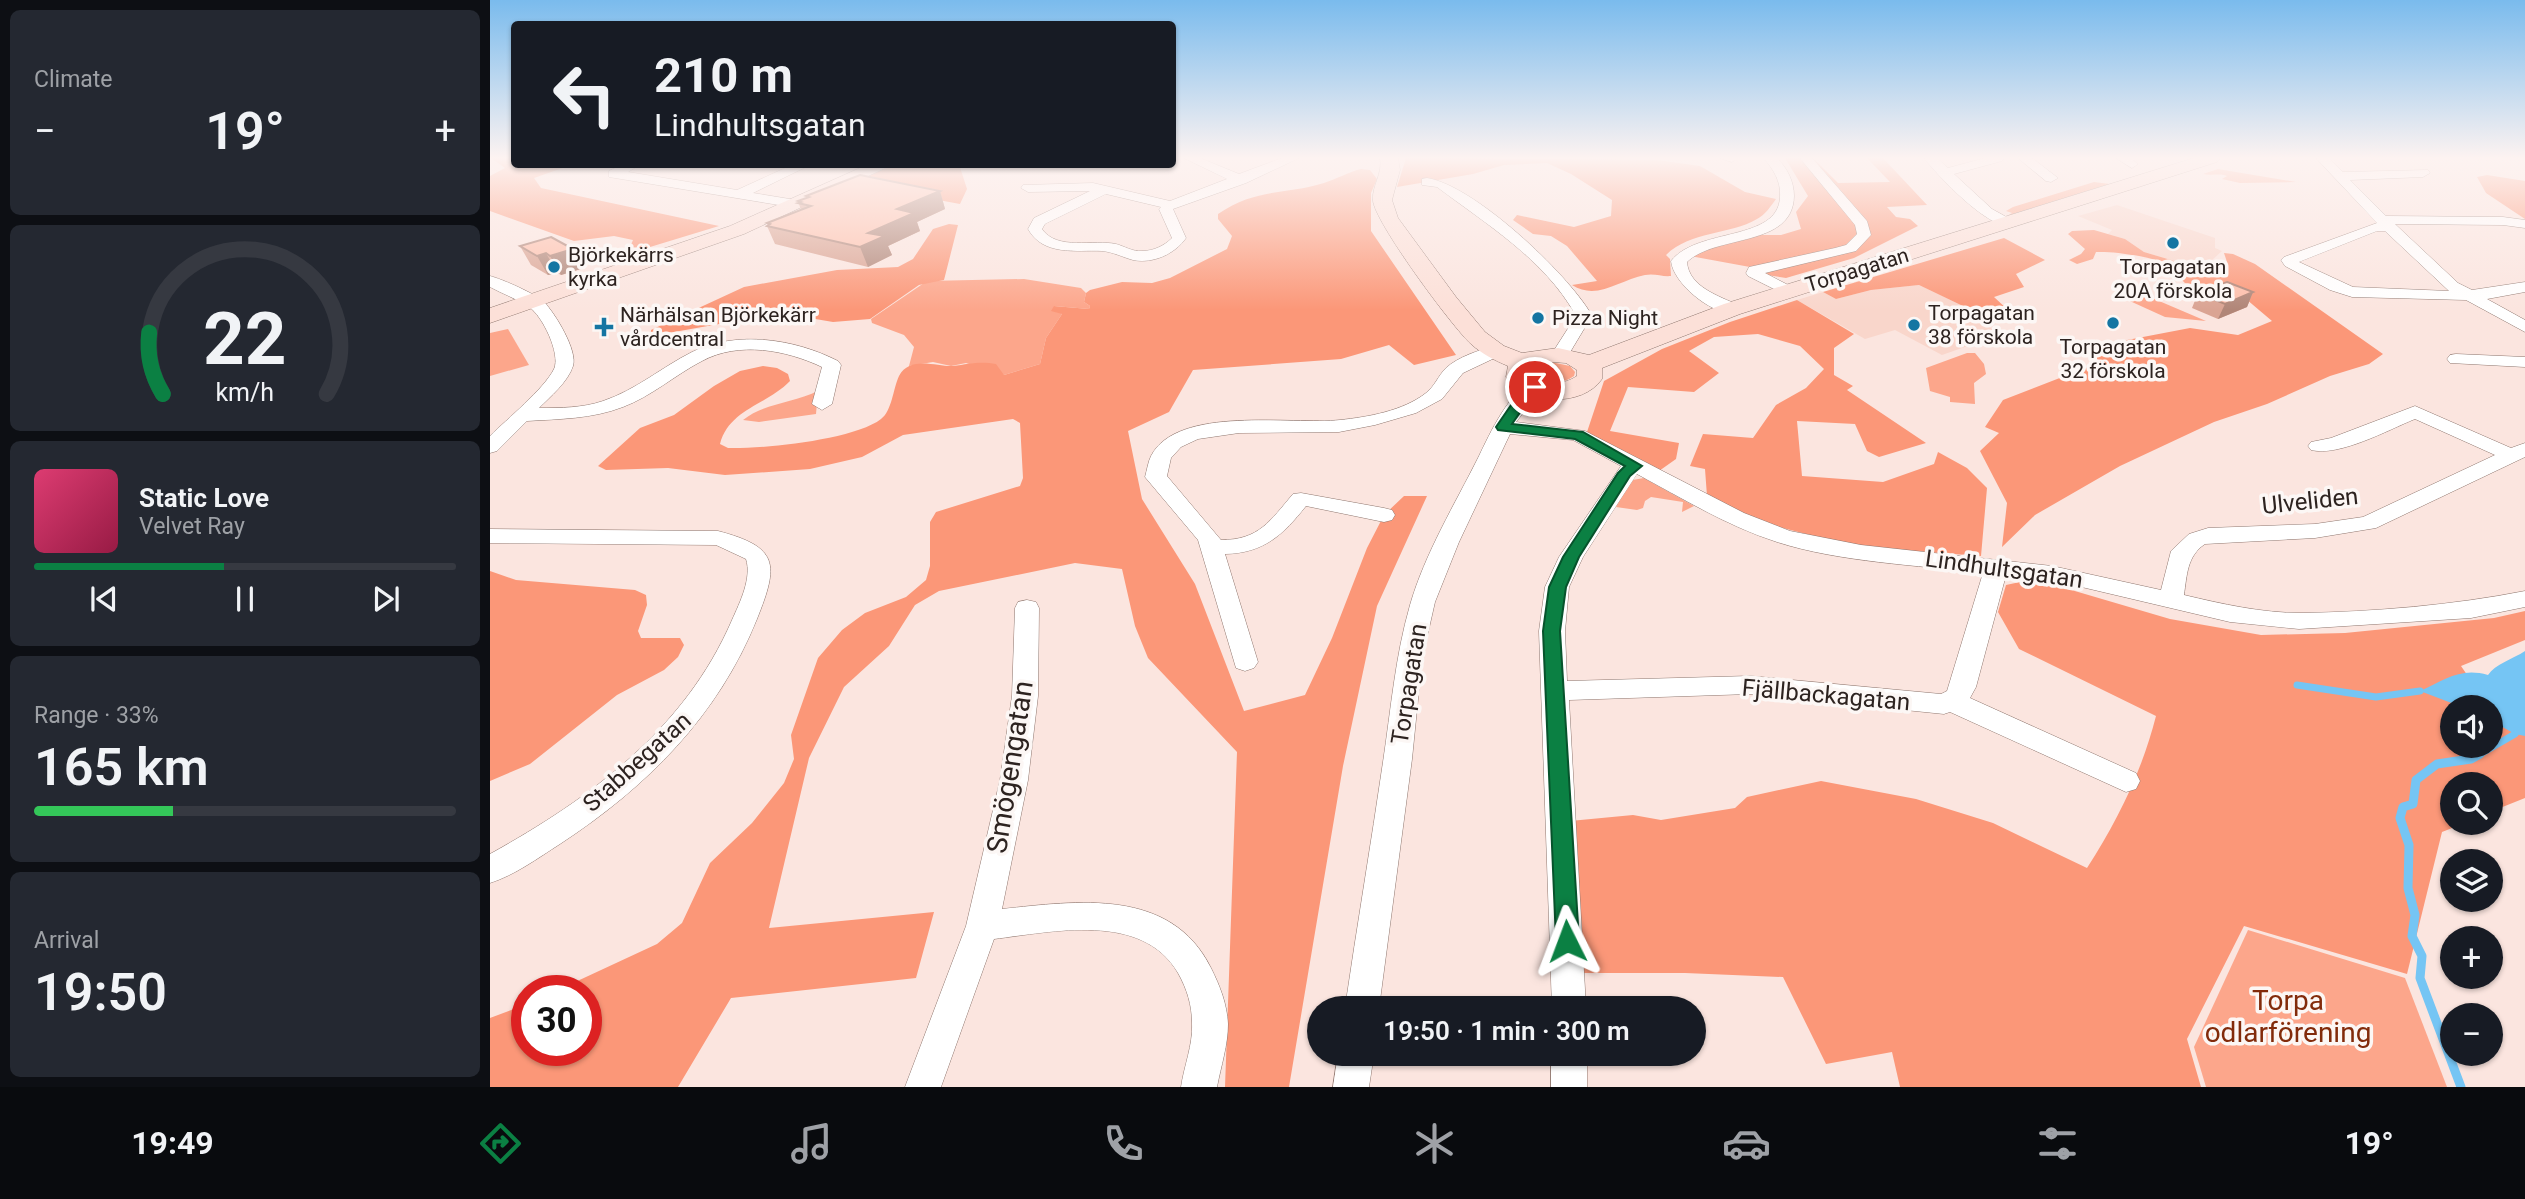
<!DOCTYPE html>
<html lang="en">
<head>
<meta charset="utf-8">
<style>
  body { margin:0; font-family:Roboto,sans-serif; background:#242831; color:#f1f3f6; height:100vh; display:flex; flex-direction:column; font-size:26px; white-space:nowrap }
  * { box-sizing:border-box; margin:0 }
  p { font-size:23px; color:#9ea1a6 }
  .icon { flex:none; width:38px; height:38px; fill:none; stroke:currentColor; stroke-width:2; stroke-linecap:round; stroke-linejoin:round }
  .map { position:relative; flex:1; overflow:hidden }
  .sheet { display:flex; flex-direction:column; gap:10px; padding:10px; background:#0d0f14; width:490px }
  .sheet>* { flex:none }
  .banner { position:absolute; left:21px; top:21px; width:665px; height:147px; border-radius:7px; box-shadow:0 2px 5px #0004; background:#171b24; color:#f1f3f6; overflow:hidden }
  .buttons { position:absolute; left:1950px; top:695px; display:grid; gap:14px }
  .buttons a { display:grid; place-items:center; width:63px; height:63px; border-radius:50%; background:#171b24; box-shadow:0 2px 5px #0004; font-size:35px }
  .speed { position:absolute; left:21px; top:975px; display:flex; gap:14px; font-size:35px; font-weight:700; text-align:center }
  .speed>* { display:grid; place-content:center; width:91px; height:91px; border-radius:50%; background:#171b24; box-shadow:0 2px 5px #0004; line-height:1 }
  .speed .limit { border:10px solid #d22; background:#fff; color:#111 }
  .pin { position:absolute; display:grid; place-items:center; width:60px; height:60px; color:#fff; margin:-30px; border:4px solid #fff; border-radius:50%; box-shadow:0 2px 7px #0007 }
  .me { position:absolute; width:77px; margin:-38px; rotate:357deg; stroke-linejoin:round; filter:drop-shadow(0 0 5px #0008) }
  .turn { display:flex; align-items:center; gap:24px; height:147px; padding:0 28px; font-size:32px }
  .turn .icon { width:91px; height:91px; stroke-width:2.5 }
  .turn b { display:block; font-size:49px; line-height:60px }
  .big { font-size:52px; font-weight:600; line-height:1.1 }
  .sheet .widget { flex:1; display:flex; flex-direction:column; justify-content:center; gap:10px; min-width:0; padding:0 24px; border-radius:10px; background:#242831 }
  .sheet .dial { align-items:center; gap:0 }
  .dial svg { height:182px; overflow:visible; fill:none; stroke:#363941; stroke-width:7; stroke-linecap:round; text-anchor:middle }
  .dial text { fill:#f1f3f6; stroke:none }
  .song { display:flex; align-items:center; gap:21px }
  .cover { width:84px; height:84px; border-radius:10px; background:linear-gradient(135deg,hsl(340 70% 55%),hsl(340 70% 35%)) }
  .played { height:7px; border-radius:4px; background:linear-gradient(90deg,#0b8043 45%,#363941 45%) }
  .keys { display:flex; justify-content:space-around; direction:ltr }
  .heat { display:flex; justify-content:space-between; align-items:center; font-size:38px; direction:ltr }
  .charge { height:10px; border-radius:5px; background:linear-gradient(90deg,#34c759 33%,#363941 0) }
  .trip { position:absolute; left:817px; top:996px; width:399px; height:70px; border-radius:35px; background:#171b24; box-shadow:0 2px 5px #0004; font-weight:600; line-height:70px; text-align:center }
  .tabs { display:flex; height:112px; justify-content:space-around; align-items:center; background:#090b0e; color:#9ea1a6 }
  .tabs .icon { width:49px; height:49px }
  .tabs .on { color:#0b8043 }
  .tabs b { font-size:32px; color:#f1f3f6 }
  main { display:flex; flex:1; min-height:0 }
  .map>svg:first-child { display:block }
</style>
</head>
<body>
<main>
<section class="sheet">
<div class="widget"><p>Climate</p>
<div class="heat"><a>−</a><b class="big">19°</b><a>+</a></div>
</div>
<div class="widget dial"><svg viewBox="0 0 100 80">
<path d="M14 69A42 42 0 1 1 86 69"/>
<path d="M14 69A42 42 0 0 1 8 42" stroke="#0b8043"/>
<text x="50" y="56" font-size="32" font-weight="700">22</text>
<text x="50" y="72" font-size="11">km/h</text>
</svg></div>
<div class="widget">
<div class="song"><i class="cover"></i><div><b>Static Love</b><p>Velvet Ray</p></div></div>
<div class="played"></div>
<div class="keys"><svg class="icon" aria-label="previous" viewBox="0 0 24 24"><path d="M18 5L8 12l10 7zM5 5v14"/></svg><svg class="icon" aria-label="pause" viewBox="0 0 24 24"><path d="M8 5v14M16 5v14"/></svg><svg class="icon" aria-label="next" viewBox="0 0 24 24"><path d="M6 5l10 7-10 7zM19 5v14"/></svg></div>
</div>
<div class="widget"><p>Range · 33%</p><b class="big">165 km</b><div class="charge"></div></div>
<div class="widget"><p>Arrival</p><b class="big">19:50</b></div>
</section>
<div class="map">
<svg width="2035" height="1087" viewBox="0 0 2035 1087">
  <rect width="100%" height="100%" fill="#fbe5df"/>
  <g fill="#f9d6cb">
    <polygon points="1627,205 1725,238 1725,248 1732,251 1722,260 1721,264 1727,272 1710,273 1681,260 1654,252 1635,239 1618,234 1622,230 1588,216"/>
    <polygon points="1429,285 1475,307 1509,335 1452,355 1405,330 1375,339 1307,300 1333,292 1346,299 1381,290"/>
  </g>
  <g fill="#fca68b">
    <path d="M1728 169 1806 182 1750 183 1732 179 1737 176C1730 173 1721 176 1713 174Z"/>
    <polygon points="1604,182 1620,184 1517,216 1522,213 1516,211 1523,207"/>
    <polygon points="534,279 591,288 596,293 594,302 600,306 599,309 564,306 572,314 556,338 550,364 514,375 476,363 461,366 443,362 419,366 424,347 414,335 382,323 381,319 437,281"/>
    <polygon points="1643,292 1648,292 1716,321 1675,317 1631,297"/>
    <polygon points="18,329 39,365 0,376 0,333"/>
    <polygon points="1477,353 1485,353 1494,364 1496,374 1484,383 1485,404 1460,402 1460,397 1440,391 1436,368"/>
    <path d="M1061 362 1080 366 1085 372 1084 376C1072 385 1057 384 1045 375V368Z"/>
    <path d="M328 391 326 414 269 422 253 420C275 403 303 403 328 391Z"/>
    <polygon points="1154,478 1204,506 1192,512 1193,502 1161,497 1155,501 1153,508 1147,510 1126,507 1137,481"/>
    <polygon points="1758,930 1915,978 1957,1087 1716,1087 1704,1047"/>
  </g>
  <g fill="#fb9778">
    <polygon points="1,158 24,158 24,164 81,165 44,178 51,188 229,226 137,254 143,240 124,236 84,241 0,211 0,176 15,168"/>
    <path d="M916 158 1167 160 1210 166 1255 192 1286 199C1281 206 1275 215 1267 219 1240 235 1200 231 1176 255L1180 259 1181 276C1172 277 1165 273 1155 275 1129 280 1107 301 1082 285L1107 281 1077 246 1061 236 1043 234 1023 220 1027 215 1084 227 1121 216 1122 200 1081 174 1057 163 1014 165 983 174 907 187Z"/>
    <polygon points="1295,158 1323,158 1348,183 1400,182 1377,158 1393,158 1437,205 1397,207 1406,217 1420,219 1428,226 1364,258 1296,278 1277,275 1260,267 1200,256 1257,235 1291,235 1311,229 1306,212 1318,196"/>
    <polygon points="469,164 477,189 470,204 362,184 403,165"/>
    <path d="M871 169 880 170 887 179 881 193V231L966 355 924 365 899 345 851 359 703 370 679 412 638 431 652 499 705 584 754 711 815 695 842 638 877 548 894 515 914 496H937L887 606 853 766 799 1087H735L747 752 658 658 645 626 632 569 585 563 449 591 425 605 399 646 354 687 319 758 279 928 444 912 426 978 241 998 188 1087H0V1018L37 1004V1050H96V990H68L167 944 192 923 220 863 262 823 294 783 304 759 301 735 328 658 352 630 375 613 416 597 436 580 440 566V522L446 512 530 486 533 478 530 423 523 419 413 435 372 457 320 469 235 475 178 468 116 470 108 466 150 428 184 415 224 386 250 371 273 366 287 368 298 374 300 381C277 405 239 409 230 444L238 448C272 449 364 440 391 419 402 411 403 389 409 376 420 355 448 367 463 366 479 364 490 361 506 364L514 375 550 364 556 338 572 314 561 311 564 306 599 309 600 306 594 302 596 293 600 290 632 282 662 283 680 278 737 249 742 236 728 219V214C766 188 795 195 834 183 847 179 858 172 871 169Z"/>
    <polygon points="1997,175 2035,181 2035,219 1996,193 1987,177"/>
    <polygon points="459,224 468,225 454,280 429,285 380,319 343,322 296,314 279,315 184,332 161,333 161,330 254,287 347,270 408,267 423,259 443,229"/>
    <path d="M1604 230 1635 239 1654 252 1681 260 1710 273 1724 274 1727 271 1723 266 1738 265 1734 253 1743 254 1765 264 1893 354 1879 364 1840 376 1777 404 1724 422 1630 466 1545 515 1512 547 1517 503 1490 451 1509 433 1495 427 1513 400 1611 362 1585 350 1700 328 1748 335 1782 321 1756 299 1728 289 1695 283 1683 271 1687 267C1667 258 1628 251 1606 252L1603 259 1587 264 1579 260 1591 254 1595 249 1578 234 1582 231Z"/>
    <polygon points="1514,238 1555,260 1526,274 1534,287 1504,297 1517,309 1475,307 1429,285 1381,290 1346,299 1333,292"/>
    <polygon points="1307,300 1364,334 1344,348 1344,375 1363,386 1357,390 1436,443 1389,457 1377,451 1365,424 1307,421 1312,476 1393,482 1444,464 1448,452 1477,468 1497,488 1491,556 1367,547 1270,522 1217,496 1215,469 1200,466 1213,434 1263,438 1286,405 1316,388 1334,369 1310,346 1268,334 1224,337 1199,351 1229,373 1204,392 1138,387 1120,431 1189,443 1186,459 1169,471 1097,432 1114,381 1172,349 1240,322"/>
    <polygon points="0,571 26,580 145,590 156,595 157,605 148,631 151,638 190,638 194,645 188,657 174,670 127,695 40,764 0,781"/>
    <path d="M1544 579 1680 619 1771 635 1855 633 2004 618 2035 611V640L1971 666 1999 707H1962V746H2000V708L2035 731V798L2000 812V784H1962V822L1975 823 1952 832 1917 974 1754 926 1697 1039 1711 1087H1410L1402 1052 1336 1064 1293 977 1195 973H1087L1080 821 1143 815 1171 820 1245 808 1257 797 1331 781 1426 799 1503 823 1597 868C1628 820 1652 771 1666 716L1529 649 1508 612 1516 585Z"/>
  </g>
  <path fill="#75c5f4" d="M2035 651V736L2025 734 2000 720V707H1972L1930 691C1955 680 1970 667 1998 675 2005 664 2023 659 2035 651Z"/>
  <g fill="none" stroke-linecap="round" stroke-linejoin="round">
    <g stroke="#75c5f4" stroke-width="7">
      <polyline points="1807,685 1886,697 1930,691"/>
      <polyline points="1987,756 2025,734"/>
    </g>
    <polyline stroke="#75c5f4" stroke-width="9" points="1971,1087 1930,978 1932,956 1922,936 1925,915 1918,888 1919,845 1910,818 1913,807 1923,804 1926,780 1947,764 1981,759 1990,754"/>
    <g stroke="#8f776f" stroke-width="1">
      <g id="street">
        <path d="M694 158H710L749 174 792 158H809L756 183 683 209 696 238C685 254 663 264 643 260 632 257 623 252 612 251 585 250 553 256 538 229L544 218 600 191 538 192 531 188 533 185 603 183 680 201 737 179ZM616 194 671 207 669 209 682 238C674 246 663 251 652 251 643 252 634 246 626 244 604 239 567 251 552 229L555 224Z"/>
        <polygon points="1230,158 1248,158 1242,162"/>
        <path d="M1274 158H1287C1297 168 1304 181 1304 196 1303 248 1226 234 1197 262 1199 287 1229 296 1248 305L1250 309 1248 313C1225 318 1183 284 1181 261 1208 227 1288 242 1290 197 1291 180 1283 170 1274 158Z"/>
        <polygon points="1310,158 1322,158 1377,221 1381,235 1366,251 1275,273 1304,288 1306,291 1298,296 1258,276 1256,273 1259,267 1345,248 1356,245 1367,234 1365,225"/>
        <path d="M1434 158H1447L1458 168 1495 158H1514L1512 161 1464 174 1502 209 1520 219V225C1499 230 1447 175 1434 158Z"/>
        <polygon points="1528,158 1542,158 1568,178 1561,182 1556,181"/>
        <polygon points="1626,158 1640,158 1648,164 1642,168"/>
        <path d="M1826 158H1839L1853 172 1938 170 1940 173 1933 177 1860 180 1896 216 2013 217 2035 220V228L2013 225 1905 224 1968 283 1982 290 2035 282V292L1997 299 2035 320V332L1976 300 1862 297 1840 290 1795 266 1791 260 1794 257 1887 223ZM1887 231H1895L1959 291 1863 287 1809 262Z"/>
        <polygon points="134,164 151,164 138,172 247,190 304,164 322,164 263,193 312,201 314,204 307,208 119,177 119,171"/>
        <path d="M937 178C984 185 1077 273 1101 314L1100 319 1076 359 1070 360 1061 355 1084 319 1085 314C1054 259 996 224 947 187L932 185V179Z"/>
        <path d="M0 276C12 279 46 294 54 302 65 313 88 351 83 366 78 382 60 397 49 408 70 408 93 408 113 401 146 390 172 367 202 352 247 330 305 339 348 361L351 365 342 404 332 410 322 404 332 367C296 350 249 341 212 361 185 375 162 396 133 407 102 419 69 419 37 421L7 451 0 453V436C17 419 54 389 64 369 71 354 52 315 39 307 27 299 13 294 0 287Z"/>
        <path d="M1005 346 1011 347 1014 351 1011 355 973 373 952 399 926 413 885 425 849 432 749 433 708 439 691 447 681 458 677 476 731 540C769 540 780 521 803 494L811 493 894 508 902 510 905 515 902 520 894 522 816 506C793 535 774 553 735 554L768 662 764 668 755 671 746 668 708 540 655 477C657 470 658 462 661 456 687 405 802 425 850 420 878 417 913 411 936 393 945 386 948 376 956 368 968 357 989 350 1005 346Z"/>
        <polygon points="1966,354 2035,357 2035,367 1960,363 1957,359 1960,355"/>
        <path d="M1045 381 1054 387 1026 422 1095 431 1254 513 1300 531 1371 545 1562 566 1671 590 1681 551 1699 534 1718 528 1825 524 1873 517 2005 455 1925 419C1898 430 1849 457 1821 450L1818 446 1821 442 1841 438 1925 406 2021 448 2035 443V457L1886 528 1825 538 1715 544C1697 556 1697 575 1694 595 1732 604 1772 613 1811 613 1883 612 1964 605 2035 591V607L1981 618 1809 629 1740 622 1562 580 1516 575 1486 687 1480 698 1646 773 1650 781 1646 789 1636 792 1460 712 1454 714 1260 694 1079 700 1096 1008H1062L1049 631 1055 587 1069 557 1131 466 1083 440 1020 434 969 542 945 602 932 659 922 759 889 1008H855C867 926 881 844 893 762 901 709 905 657 920 605 935 553 965 504 989 456 999 435 1021 387 1045 381ZM1147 474C1192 498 1237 526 1287 542 1349 562 1427 565 1493 573L1457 691 1451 694 1260 676 1077 681 1075 631 1079 587 1093 557Z"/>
        <path d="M0 529 228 531C289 547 289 564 267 619 228 716 157 787 70 844 48 858 25 875 0 883V854C101 798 195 729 242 620 250 602 262 578 256 559L226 545 0 543Z"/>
        <path d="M537 600 546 602 549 608 548 696 538 780 512 909C587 901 681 887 721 968 730 986 737 1004 738 1024 738 1045 731 1066 727 1087H691C694 1066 703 1045 702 1024 702 1005 697 989 688 973 652 911 562 932 504 939L451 1087H415L476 926 510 780 522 696 525 608 528 602Z"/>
        <polygon points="848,1054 884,1054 879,1087 843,1087"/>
        <rect x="1061" y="1054" width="36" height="33"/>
      </g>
    </g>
    <g stroke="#8f776f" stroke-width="1">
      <g id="secondary">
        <path d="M890 158H908L910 170 902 200 908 218 966 297 995 332 1014 346 1032 353 1068 348 1099 355 1234 304 1704 158H1730L1727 162 1250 314 1112 368V379C1092 408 1035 405 1016 377L1018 366C1004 360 992 354 981 344 963 328 883 220 883 200 882 185 893 174 890 158ZM1062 362 1076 363 1087 370V376C1072 386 1056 385 1042 375V370L1048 364Z"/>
        <polygon points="379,164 404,164 254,234 0,323 0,308 240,226"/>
      </g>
    </g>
    <use href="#street" fill="#fff" fill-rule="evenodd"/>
    <use href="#secondary" fill="#fce0d8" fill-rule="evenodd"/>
  </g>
  <g fill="#daa493">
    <polygon points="450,191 455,209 427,222 430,231 398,246 402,255 378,267 285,244 277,226 278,225 277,223 311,210 308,201 316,198 316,196"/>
    <polygon points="61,237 94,268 71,275 67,273 58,275 41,265 30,246"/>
    <polygon points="1763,292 1757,307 1728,319 1702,308 1708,293"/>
  </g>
  <g fill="#b18678">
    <polygon points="450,191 455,209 427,222 430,231 398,246 402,255 378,267 370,247 378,233 407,209"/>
    <polygon points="83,249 94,268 71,275 60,256"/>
    <polygon points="56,253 67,273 58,275 47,256"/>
    <polygon points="1763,292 1757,307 1728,319 1735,304"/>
  </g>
  <g fill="#fdbfab" stroke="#b18678" stroke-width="2">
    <polygon points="370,175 450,191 407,209 424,213 378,233 395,236 370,247 277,226 280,224 277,223 321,206 308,203 311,202 308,201 319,197 316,196"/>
    <polygon points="61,237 83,249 60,256 56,253 47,256 30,246"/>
    <polygon points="1737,282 1763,292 1735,304 1708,293"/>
  </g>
  <linearGradient id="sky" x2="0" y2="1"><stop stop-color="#7abbed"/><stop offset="0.51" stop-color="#fdf3f1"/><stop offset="1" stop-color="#fdf3f1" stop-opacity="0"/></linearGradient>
  <rect width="2035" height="310" fill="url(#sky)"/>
  <polygon fill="#0b8043" stroke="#07532c" stroke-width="2" points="1045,384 1052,387 1038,401 1022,424 1093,432 1152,466 1140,476 1089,557 1076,587 1070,631 1089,941 1085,948 1077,951 1069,948 1066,941 1053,631 1059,587 1073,557 1128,473 1135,466 1085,439 1008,430 1006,427 1028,395"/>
  <g fill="#1475a2" stroke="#fcf7f5" stroke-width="2.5">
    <circle cx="1683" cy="243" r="7"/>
    <circle cx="64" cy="267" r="7"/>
    <circle cx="1048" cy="318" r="7"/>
    <circle cx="1623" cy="323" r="7"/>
    <circle cx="1424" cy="325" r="7"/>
    <path d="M110.5 316.5h7v7h7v7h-7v7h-7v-7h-7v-7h7z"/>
  </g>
  <g text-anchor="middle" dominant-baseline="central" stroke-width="7" stroke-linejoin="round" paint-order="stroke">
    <g font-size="21" fill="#2d2320" stroke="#fcf7f5" text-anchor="start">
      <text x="78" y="255">Björkekärrs<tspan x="78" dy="24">kyrka</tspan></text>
      <text x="1683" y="267" text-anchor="middle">Torpagatan<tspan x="1683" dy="24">20A förskola</tspan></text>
      <text x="1438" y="313">Torpagatan<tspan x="1438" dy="24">38 förskola</tspan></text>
      <text x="130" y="315">Närhälsan Björkekärr<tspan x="130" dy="24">vårdcentral</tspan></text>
      <text x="1062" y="318">Pizza Night</text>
      <text x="1623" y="347" text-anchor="middle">Torpagatan<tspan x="1623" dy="24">32 förskola</tspan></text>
    </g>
    <g font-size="21" fill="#2d2320" stroke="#fcf7f5">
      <text transform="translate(1367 270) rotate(-17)">Torpagatan</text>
    </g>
    <g font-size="24" fill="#2d2320" stroke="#fcf7f5">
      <text transform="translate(1820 501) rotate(-6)">Ulveliden</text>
      <text transform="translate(1514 569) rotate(8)">Lindhultsgatan</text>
      <text transform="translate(919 684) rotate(-81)">Torpagatan</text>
      <text transform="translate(1336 695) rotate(5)">Fjällbackagatan</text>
      <text transform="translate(147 762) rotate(-42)">Stabbegatan</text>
    </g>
    <g font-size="28" fill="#2d2320" stroke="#fcf7f5">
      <text transform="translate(520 767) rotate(-81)">Smögengatan</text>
    </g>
    <g font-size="28" fill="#822b0b" stroke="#fcf7f5">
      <text x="1798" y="1000">Torpa<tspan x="1798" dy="32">odlarförening</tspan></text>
    </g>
  </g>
</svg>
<div class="buttons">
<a><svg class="icon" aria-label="sound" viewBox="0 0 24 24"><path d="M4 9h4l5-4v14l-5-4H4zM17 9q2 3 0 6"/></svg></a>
<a><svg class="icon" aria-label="search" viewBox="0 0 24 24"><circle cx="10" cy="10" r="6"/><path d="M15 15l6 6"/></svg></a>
<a><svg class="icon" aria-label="layers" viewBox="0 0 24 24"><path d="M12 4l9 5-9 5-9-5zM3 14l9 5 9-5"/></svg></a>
<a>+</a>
<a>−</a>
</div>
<div class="speed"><div class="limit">30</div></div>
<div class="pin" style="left:1045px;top:387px;background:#d93025"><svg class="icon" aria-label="arrive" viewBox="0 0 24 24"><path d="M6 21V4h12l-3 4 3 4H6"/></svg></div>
<svg class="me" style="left:1077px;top:941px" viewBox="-20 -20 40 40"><path d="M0-17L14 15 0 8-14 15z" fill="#0b8043" stroke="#fff" stroke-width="4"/></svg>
<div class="trip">19:50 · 1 min · 300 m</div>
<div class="banner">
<div class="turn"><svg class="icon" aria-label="left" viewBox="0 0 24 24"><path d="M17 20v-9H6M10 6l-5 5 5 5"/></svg><div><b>210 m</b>Lindhultsgatan</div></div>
</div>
</div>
</main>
<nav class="tabs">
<b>19:49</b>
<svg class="icon on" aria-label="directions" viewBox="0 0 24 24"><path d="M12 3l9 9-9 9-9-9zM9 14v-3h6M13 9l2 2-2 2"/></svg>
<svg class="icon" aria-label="music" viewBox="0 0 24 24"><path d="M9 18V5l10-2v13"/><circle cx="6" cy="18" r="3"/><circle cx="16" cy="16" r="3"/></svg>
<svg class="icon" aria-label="phone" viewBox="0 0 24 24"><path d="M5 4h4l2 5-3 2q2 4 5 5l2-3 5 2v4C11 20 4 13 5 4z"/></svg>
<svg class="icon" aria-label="climate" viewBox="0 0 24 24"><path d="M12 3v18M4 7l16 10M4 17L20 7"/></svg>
<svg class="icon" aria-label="car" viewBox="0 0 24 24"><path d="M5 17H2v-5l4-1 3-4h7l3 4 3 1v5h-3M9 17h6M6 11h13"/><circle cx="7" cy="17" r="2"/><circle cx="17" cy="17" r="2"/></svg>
<svg class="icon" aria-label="filters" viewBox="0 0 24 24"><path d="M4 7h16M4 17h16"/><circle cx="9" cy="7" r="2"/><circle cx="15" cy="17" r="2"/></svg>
<b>19°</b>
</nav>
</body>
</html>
